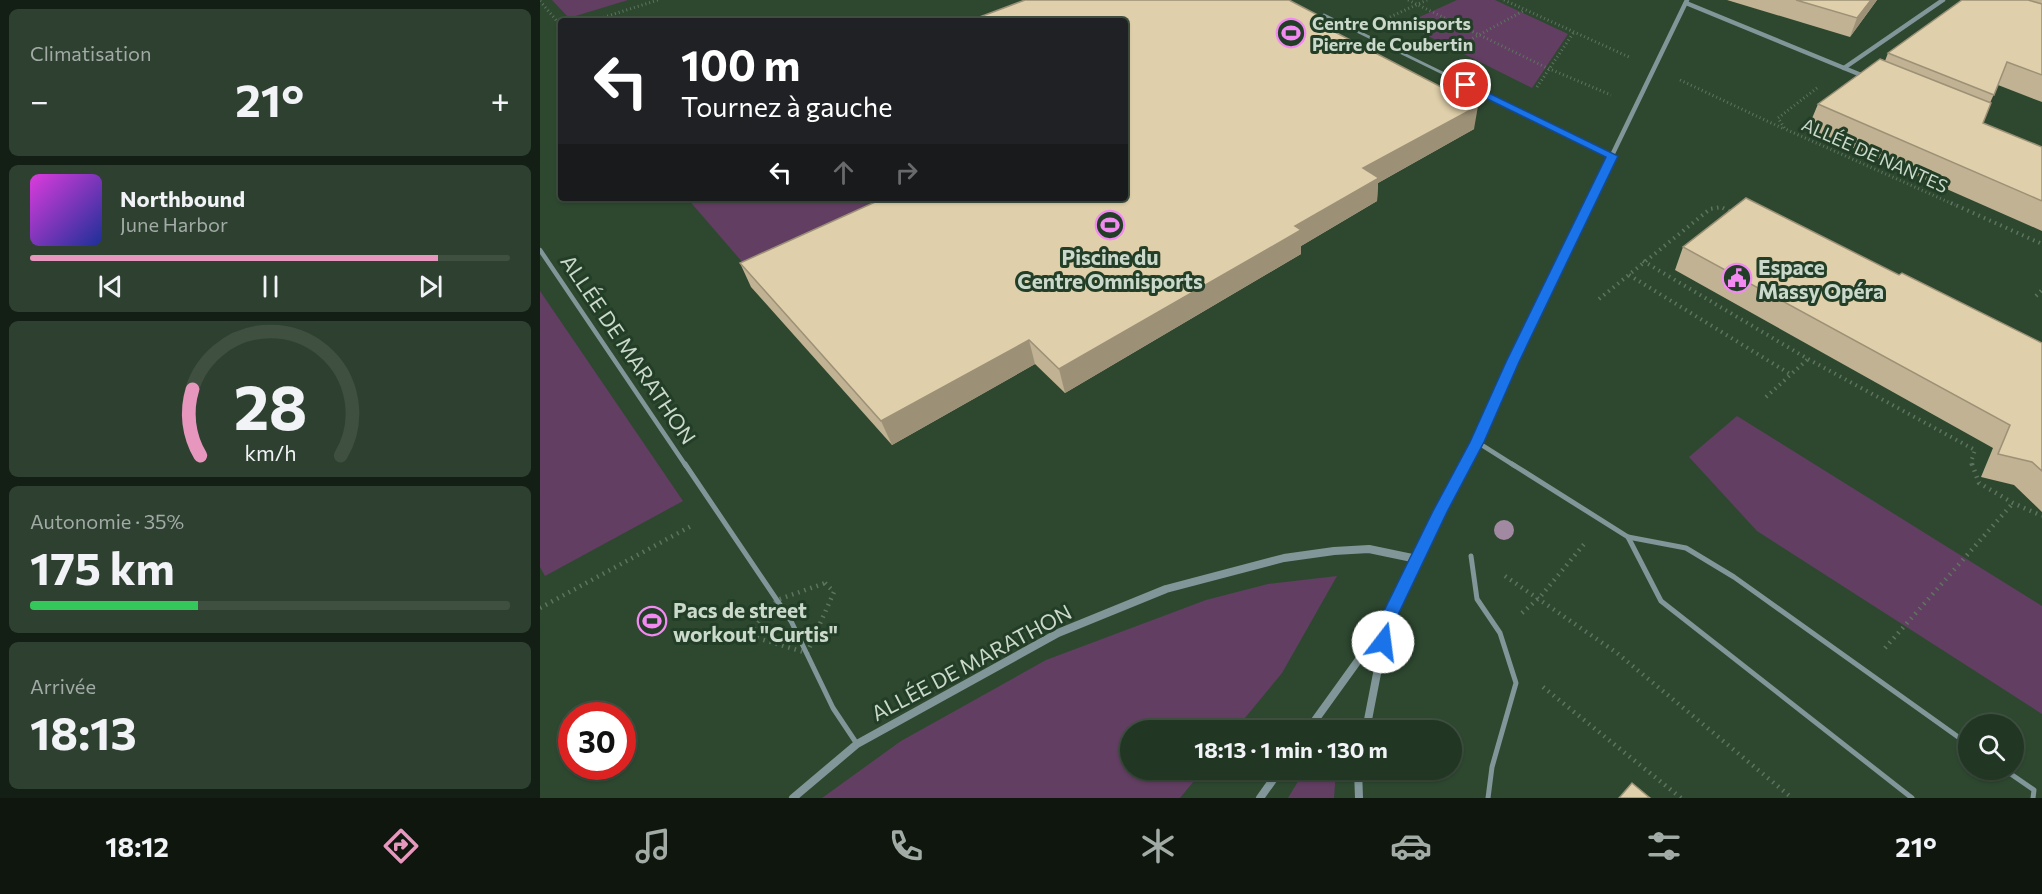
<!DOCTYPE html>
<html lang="fr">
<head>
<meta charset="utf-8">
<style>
  body { margin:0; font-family:Commissioner,sans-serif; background:#2e4131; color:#f1f3f6; height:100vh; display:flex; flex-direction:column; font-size:22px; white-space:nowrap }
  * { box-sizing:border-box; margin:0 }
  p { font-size:20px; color:#a2aba6 }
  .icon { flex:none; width:33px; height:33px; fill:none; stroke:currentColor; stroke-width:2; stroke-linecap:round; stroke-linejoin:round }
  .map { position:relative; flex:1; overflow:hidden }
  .sheet { display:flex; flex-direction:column; gap:9px; padding:9px; background:#131e14; width:540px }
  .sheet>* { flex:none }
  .top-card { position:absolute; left:18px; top:18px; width:570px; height:183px; border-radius:6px; box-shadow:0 2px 4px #0004,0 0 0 2px #3f5041; background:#202124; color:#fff; overflow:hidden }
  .fabs { position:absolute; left:1418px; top:714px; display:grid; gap:12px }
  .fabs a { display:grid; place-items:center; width:66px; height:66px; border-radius:50%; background:#223624; box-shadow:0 2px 4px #0004,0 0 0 2px #3f5041; font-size:30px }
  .speed { position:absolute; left:18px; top:702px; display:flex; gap:12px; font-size:30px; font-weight:700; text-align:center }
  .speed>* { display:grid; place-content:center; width:78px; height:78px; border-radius:50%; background:#223624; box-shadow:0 2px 4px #0004,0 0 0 2px #3f5041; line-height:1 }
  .speed .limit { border:9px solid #d22; background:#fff; color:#111 }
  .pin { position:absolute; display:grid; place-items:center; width:51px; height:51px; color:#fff; margin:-26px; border:3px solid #fff; border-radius:50%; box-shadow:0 2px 6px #0007 }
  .me { position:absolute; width:66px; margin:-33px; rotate:15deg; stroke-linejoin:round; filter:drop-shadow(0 0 4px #0008) }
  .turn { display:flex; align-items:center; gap:21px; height:126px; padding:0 24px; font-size:27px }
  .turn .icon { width:78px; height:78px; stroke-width:2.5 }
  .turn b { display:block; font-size:42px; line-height:51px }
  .lanes { display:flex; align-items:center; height:57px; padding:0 24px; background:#0003; justify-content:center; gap:30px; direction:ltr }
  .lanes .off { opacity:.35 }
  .big { font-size:45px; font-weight:700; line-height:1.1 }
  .sheet .tile { flex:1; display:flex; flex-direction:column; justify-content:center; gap:9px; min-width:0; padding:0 21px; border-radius:9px; background:#2e4131 }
  .sheet .dial { align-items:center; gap:0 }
  .dial svg { height:156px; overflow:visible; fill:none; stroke:#3f5041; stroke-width:7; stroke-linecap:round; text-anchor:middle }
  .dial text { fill:#f1f3f6; stroke:none }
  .song { display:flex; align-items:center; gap:18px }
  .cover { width:72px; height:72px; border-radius:9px; background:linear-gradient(135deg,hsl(300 70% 55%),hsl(230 70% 35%)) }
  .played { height:6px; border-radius:3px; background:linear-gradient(90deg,#e797bd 85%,#3f5041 85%) }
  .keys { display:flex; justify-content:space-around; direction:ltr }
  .heat { display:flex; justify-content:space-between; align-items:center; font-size:33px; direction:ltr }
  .charge { height:9px; border-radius:4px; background:linear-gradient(90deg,#34c759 35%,#3f5041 0) }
  .trip { position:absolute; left:580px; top:720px; width:342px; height:60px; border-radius:30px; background:#223624; box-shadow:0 2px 4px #0004,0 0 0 2px #3f5041; font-weight:700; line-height:60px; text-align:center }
  .tabs { display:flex; height:96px; justify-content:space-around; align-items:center; background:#0e160e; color:#a2aba6 }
  .tabs .icon { width:42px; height:42px }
  .tabs .selected { color:#e797bd }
  .tabs b { font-size:27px; color:#f1f3f6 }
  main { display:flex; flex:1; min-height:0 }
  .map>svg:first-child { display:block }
</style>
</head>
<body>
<main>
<section class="sheet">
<div class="tile"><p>Climatisation</p>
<div class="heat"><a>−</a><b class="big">21°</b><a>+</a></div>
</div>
<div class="tile">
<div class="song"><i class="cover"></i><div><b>Northbound</b><p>June Harbor</p></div></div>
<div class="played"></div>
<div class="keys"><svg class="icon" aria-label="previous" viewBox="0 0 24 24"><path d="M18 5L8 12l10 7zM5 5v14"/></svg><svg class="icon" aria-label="pause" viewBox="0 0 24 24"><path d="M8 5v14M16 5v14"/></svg><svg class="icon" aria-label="next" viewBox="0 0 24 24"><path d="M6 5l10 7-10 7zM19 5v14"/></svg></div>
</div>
<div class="tile dial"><svg viewBox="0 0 100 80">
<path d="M14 69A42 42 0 1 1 86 69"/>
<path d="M14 69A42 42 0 0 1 10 35" stroke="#e797bd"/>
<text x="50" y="56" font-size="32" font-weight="700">28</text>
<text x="50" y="72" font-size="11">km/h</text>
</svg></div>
<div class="tile"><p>Autonomie · 35%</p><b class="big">175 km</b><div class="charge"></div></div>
<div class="tile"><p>Arrivée</p><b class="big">18:13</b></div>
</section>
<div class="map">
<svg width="1502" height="798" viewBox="0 0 1502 798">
  <rect width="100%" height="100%" fill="#2e4830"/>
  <g fill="#623e62">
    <polygon points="12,0 88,0 29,18"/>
    <polygon points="917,0 955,0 1028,34 992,88 864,24"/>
    <polygon points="147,198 354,198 204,264"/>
    <polygon points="0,291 143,501 5,576 0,567"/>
    <polygon points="1197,416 1502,606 1502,714 1217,531 1149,457"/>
    <polygon points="797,576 742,673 695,730 591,730 591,770 663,770 640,798 282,798 361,741 506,660 666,600 728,584"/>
    <polygon points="765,770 796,770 794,798 748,798"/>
  </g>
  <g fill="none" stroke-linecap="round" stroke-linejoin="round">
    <g stroke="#5d745f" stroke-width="3" stroke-dasharray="1 3" stroke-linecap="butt">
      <polyline points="868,0 1005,67 1071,95"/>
      <polyline points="964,0 1089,57"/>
      <polyline points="0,1 21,26"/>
      <polyline points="850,17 887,0"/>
      <polyline points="52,21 118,0"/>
      <polyline points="915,48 985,10"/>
      <polyline points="1140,80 1244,129"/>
      <polyline points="997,87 1034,32"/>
      <polyline points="1277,88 1238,118 1245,129 1415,205"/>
    </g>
    <g stroke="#5d745f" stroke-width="4" stroke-dasharray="1.5 4.5" stroke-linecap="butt">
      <polyline points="1411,203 1502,244"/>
      <polyline points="1103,261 1268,359 1435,450 1431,462 1432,466"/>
      <polyline points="1089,275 1250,374"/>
      <polyline points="1496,296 1502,290"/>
      <polyline points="1059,299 1170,209 1181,207 1193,213"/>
      <polyline points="1226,397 1268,359"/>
    </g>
    <g stroke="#5d745f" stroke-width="4.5" stroke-dasharray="1.5 5" stroke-linecap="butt">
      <polyline points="1432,464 1439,483 1473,503 1502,516"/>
      <polyline points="965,576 1077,653 1252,798"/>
      <polygon points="285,583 294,592 267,653 217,638 213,629 237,600"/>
      <polyline points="0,608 153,525"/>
      <polyline points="982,613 1000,597 1045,543"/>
      <polyline points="1345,648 1473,503"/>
      <polyline points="1003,687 1141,798"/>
    </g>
    <polyline stroke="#819699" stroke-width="3" points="784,15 1072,156"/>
    <g stroke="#819699" stroke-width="4.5">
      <polyline points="0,250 146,466"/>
      <polyline points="937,442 975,466"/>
    </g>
    <g stroke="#819699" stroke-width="5">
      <polyline points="145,464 251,621 293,708 317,744"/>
      <polyline points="972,464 1088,537 1146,548 1194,577 1428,744"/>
      <polyline points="1088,537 1121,601 1372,798"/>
      <polyline points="931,556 937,599 960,633 976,683 952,767 948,798"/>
      <polyline points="1465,770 1494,790 1493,798"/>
    </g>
    <g stroke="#819699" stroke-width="4.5">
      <polyline points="1146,3 1326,77"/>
      <polyline points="1304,68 1403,0"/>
      <polyline points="1048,205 1147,0"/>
    </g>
    <polyline stroke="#819699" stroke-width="5" points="924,466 1049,203"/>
    <g stroke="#819699" stroke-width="8">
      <polyline points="768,730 848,619 925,464"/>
      <polyline points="826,730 847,622"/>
      <polyline points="818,770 819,798"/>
      <polyline points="253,798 317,744 518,633 626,589 744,558 794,551 829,549 877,559"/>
      <polyline points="720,798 740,770"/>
    </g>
  </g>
  <circle fill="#a189a1" cx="964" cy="530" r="10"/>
  <g fill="#c0b292">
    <polygon points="1187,0 1337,0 1310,37"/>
    <polygon points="1422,0 1502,0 1502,102 1458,85 1450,103 1443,123 1502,147 1502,231 1268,128 1278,104 1345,61 1348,53"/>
    <polygon points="797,25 796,33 934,129 838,183 837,201 761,246 761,254 525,393 495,364 352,445 211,287 200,263"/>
    <polygon points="1143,247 1359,275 1502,343 1502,512 1474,485 1441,477 1453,448 1135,270"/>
  </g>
  <g fill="#9c9177">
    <polygon points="1331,0 1337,0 1310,37 1317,18"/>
    <polygon points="797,25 796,47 789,29"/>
    <polygon points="938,106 934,129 838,183 837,201 761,246 761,254 525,393 519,369 755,226 823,168"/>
    <polygon points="489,340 495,364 352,445 341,421"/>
  </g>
  <g fill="#dfcfaa" stroke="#9c9177" stroke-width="1.5">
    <polygon points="485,0 749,0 797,25 789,29 938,106 823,168 839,178 755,226 761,230 519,369 489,340 341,421 200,263 344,198 585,198 585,21 429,21"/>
    <polygon points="1256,0 1331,0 1317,18"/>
    <polygon points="1422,0 1488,0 1502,4 1502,75 1467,62 1454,95 1348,53"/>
    <polygon points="1340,59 1451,103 1443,123 1502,147 1502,201 1278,104"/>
    <polygon points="1206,198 1359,275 1362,273 1502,343 1502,471 1492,462 1458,454 1470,425 1143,247"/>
    <polygon points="1092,783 1110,798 1079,798"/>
  </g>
  <polygon fill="#1a73e8" stroke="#114b97" stroke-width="1.5" points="926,82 1078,156 979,362 944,442 907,512 856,619 849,647 843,649 837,647 835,642 840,619 893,511 930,442 966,362 1066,157 923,87 923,83"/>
  <defs>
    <g id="stadium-ring" transform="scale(1.5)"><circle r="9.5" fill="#233e26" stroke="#f28af2" stroke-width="1.5"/><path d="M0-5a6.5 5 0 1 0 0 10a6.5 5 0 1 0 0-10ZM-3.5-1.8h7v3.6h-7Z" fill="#f28af2"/></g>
    <g id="civic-ring" transform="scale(1.5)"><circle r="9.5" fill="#233e26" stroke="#f28af2" stroke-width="1.5"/><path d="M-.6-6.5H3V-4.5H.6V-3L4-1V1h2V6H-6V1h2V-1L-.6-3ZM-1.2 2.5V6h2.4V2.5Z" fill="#f28af2"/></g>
  </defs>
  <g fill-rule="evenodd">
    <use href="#stadium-ring" x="751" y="33"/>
    <use href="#stadium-ring" x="570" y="225"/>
    <use href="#civic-ring" x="1197" y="278"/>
    <use href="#stadium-ring" x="112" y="621"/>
  </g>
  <g text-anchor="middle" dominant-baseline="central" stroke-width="6" stroke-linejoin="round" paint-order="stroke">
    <g font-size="18" font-weight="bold" fill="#cad9cb" stroke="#233e26" text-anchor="start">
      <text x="772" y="23">Centre Omnisports<tspan x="772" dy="21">Pierre de Coubertin</tspan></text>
    </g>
    <g font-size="18" fill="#cad9cb" stroke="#233e26">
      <text transform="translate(1335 155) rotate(24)">ALLÉE DE NANTES</text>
    </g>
    <g font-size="21" font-weight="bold" fill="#cad9cb" stroke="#233e26" text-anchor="start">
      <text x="570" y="256" text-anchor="middle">Piscine du<tspan x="570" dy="24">Centre Omnisports</tspan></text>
      <text x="1218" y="266">Espace<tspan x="1218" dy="24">Massy Opéra</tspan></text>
      <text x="133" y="609">Pacs de street<tspan x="133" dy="24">workout "Curtis"</tspan></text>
    </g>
    <g font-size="21" fill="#cad9cb" stroke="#233e26">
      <text transform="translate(89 349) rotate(56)">ALLÉE DE MARATHON</text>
      <text transform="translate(431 662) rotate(-28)">ALLÉE DE MARATHON</text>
    </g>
  </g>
</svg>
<div class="fabs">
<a><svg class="icon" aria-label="search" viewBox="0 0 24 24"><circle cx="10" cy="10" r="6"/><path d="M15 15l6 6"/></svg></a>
</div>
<div class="speed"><div class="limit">30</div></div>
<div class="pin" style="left:926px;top:85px;background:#d93025"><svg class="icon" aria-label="arrive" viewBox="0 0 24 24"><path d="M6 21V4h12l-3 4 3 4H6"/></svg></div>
<svg class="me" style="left:843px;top:642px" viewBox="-20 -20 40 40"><circle r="19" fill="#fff"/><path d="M0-13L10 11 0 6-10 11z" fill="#1a73e8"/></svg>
<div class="trip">18:13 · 1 min · 130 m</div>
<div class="top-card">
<div class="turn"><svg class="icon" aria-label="left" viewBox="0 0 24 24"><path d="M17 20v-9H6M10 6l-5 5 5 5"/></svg><div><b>100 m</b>Tournez à gauche</div></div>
<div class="lanes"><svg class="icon" aria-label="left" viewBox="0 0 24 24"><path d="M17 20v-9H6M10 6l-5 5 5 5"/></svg><svg class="icon off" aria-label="ahead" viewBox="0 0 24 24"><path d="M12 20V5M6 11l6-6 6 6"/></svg><svg class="icon off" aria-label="right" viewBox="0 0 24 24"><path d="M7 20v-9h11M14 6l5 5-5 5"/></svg></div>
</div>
</div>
</main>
<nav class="tabs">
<b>18:12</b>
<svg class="icon selected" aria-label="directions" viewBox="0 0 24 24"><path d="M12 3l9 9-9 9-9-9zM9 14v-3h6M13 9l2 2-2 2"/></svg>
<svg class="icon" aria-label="music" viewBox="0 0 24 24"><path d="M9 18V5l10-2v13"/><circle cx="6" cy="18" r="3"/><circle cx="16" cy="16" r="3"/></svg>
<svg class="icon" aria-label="phone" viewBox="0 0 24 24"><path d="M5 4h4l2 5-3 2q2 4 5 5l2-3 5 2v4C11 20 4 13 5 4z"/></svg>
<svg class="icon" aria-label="climate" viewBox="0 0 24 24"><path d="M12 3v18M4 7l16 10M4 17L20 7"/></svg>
<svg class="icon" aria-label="car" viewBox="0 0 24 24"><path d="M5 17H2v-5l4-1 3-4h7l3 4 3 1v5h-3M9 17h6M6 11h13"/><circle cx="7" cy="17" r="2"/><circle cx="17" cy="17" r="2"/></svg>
<svg class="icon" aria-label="filters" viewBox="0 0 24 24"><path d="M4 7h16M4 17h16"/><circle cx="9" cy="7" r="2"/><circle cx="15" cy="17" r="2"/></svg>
<b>21°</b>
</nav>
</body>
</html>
